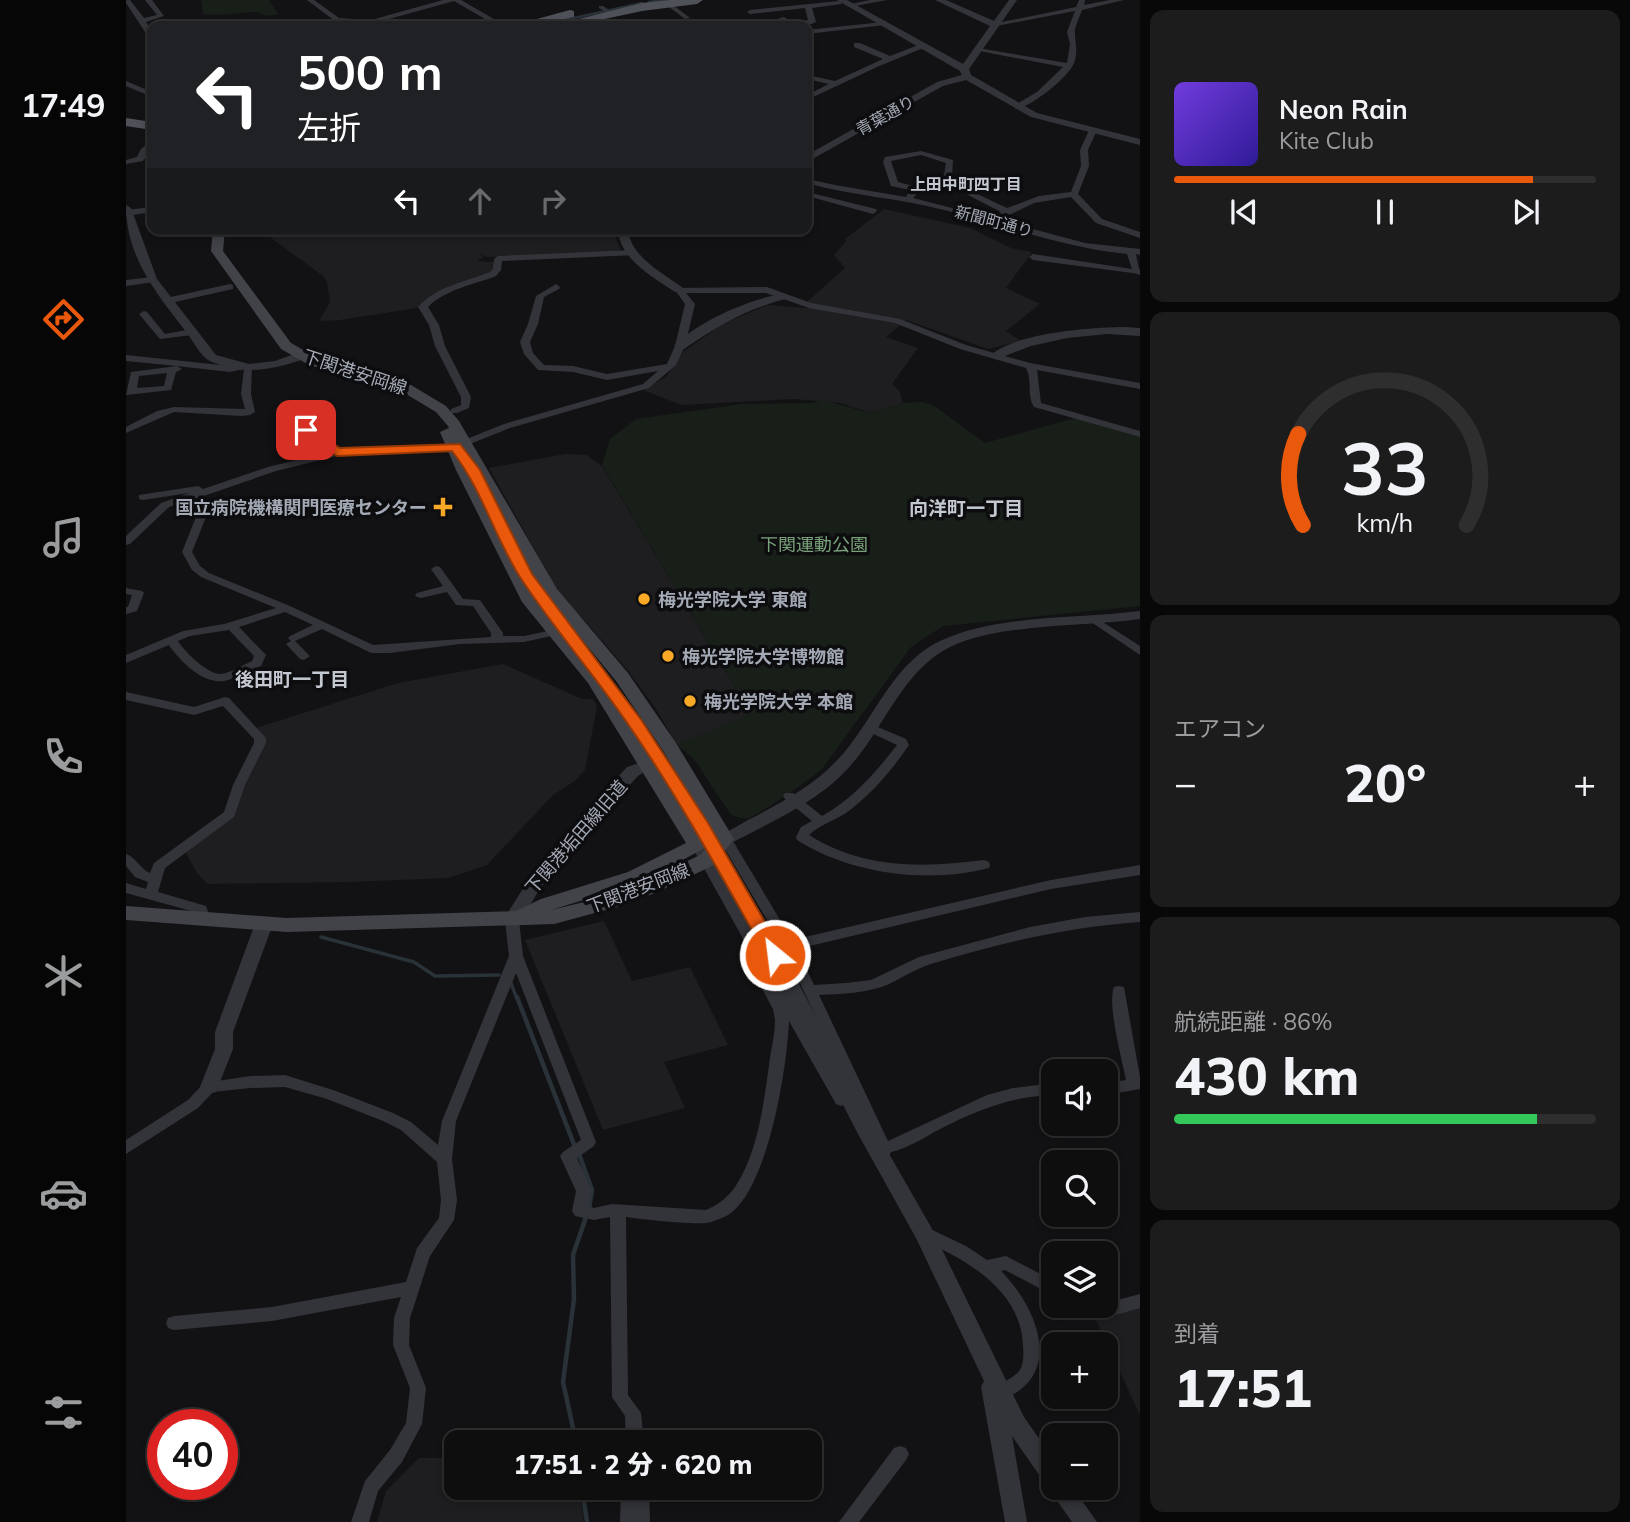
<!DOCTYPE html>
<html lang="ja">
<head>
<meta charset="utf-8">
<style>
  body { margin:0; font-family:Mulish,"Noto Sans JP",sans-serif; background:#1c1c1d; color:#f1f3f6; height:100vh; display:flex; flex-direction:column; font-size:26px; white-space:nowrap }
  * { box-sizing:border-box; margin:0 }
  p { font-size:23px; color:#9b9c9e }
  .icon { flex:none; width:38px; height:38px; fill:none; stroke:currentColor; stroke-width:2; stroke-linecap:round; stroke-linejoin:round }
  .map { position:relative; flex:1; overflow:hidden }
  .panel { display:flex; flex-direction:column; gap:10px; padding:10px; background:#080808; width:490px }
  .panel>* { flex:none }
  .hud { position:absolute; left:21px; top:21px; width:665px; height:214px; border-radius:14px; box-shadow:0 4px 10px #0003,0 0 0 2px #2e2e2f; background:#202124; color:#fff; overflow:hidden }
  .buttons { position:absolute; left:915px; top:1059px; display:grid; gap:14px }
  .buttons a { display:grid; place-items:center; width:77px; height:77px; border-radius:14px; background:#0e0e0f; box-shadow:0 4px 10px #0003,0 0 0 2px #2e2e2f; font-size:35px }
  .speed { position:absolute; left:21px; top:1409px; display:flex; gap:14px; font-size:35px; font-weight:700; text-align:center }
  .speed>* { display:grid; place-content:center; width:91px; height:91px; border-radius:50%; background:#0e0e0f; box-shadow:0 4px 10px #0003,0 0 0 2px #2e2e2f; line-height:1 }
  .speed .limit { border:10px solid #d22; background:#fff; color:#111 }
  .pin { position:absolute; display:grid; place-items:center; width:60px; height:60px; color:#fff; margin:-30px; border-radius:14px; box-shadow:0 4px 10px #0006 }
  .me { position:absolute; width:77px; margin:-38px; rotate:331deg; stroke-linejoin:round; filter:drop-shadow(0 0 5px #0008) }
  .turn { display:flex; align-items:center; gap:24px; height:147px; padding:0 35px; font-size:32px }
  .turn .icon { width:91px; height:91px; stroke-width:2.5 }
  .turn b { display:block; font-size:49px; line-height:60px }
  .lanes { display:flex; align-items:center; height:66px; padding:0 35px; background:#0003; justify-content:center; gap:35px; direction:ltr }
  .lanes .off { opacity:.35 }
  .big { font-size:52px; font-weight:800; line-height:1.1 }
  .panel .card { flex:1; display:flex; flex-direction:column; justify-content:center; gap:10px; min-width:0; padding:0 24px; border-radius:14px; background:#1c1c1d }
  .panel .dial { align-items:center; gap:0 }
  .dial svg { height:182px; overflow:visible; fill:none; stroke:#2e2e2f; stroke-width:7; stroke-linecap:round; text-anchor:middle }
  .dial text { fill:#f1f3f6; stroke:none }
  .song { display:flex; align-items:center; gap:21px }
  .cover { width:84px; height:84px; border-radius:10px; background:linear-gradient(135deg,hsl(260 70% 55%),hsl(250 70% 35%)) }
  .played { height:7px; border-radius:4px; background:linear-gradient(90deg,#ea580c 85%,#2e2e2f 85%) }
  .keys { display:flex; justify-content:space-around; direction:ltr }
  .heat { display:flex; justify-content:space-between; align-items:center; font-size:38px; direction:ltr }
  .charge { height:10px; border-radius:5px; background:linear-gradient(90deg,#34c759 86%,#2e2e2f 0) }
  .trip { position:absolute; left:318px; top:1430px; width:378px; height:70px; border-radius:14px; background:#0e0e0f; box-shadow:0 4px 10px #0003,0 0 0 2px #2e2e2f; font-weight:800; line-height:70px; text-align:center }
  main { display:flex; flex:1; min-height:0 }
  .tabs { display:flex; flex-direction:column; width:126px; justify-content:space-around; align-items:center; background:#060606; color:#9b9c9e }
  .tabs .icon { width:49px; height:49px }
  .tabs .selected { color:#ea580c }
  .tabs b { font-size:32px; color:#f1f3f6 }
  .map>svg:first-child { display:block }
</style>
</head>
<body>
<main>
<nav class="tabs">
<b>17:49</b>
<svg class="icon selected" aria-label="directions" viewBox="0 0 24 24"><path d="M12 3l9 9-9 9-9-9zM9 14v-3h6M13 9l2 2-2 2"/></svg>
<svg class="icon" aria-label="music" viewBox="0 0 24 24"><path d="M9 18V5l10-2v13"/><circle cx="6" cy="18" r="3"/><circle cx="16" cy="16" r="3"/></svg>
<svg class="icon" aria-label="phone" viewBox="0 0 24 24"><path d="M5 4h4l2 5-3 2q2 4 5 5l2-3 5 2v4C11 20 4 13 5 4z"/></svg>
<svg class="icon" aria-label="climate" viewBox="0 0 24 24"><path d="M12 3v18M4 7l16 10M4 17L20 7"/></svg>
<svg class="icon" aria-label="car" viewBox="0 0 24 24"><path d="M5 17H2v-5l4-1 3-4h7l3 4 3 1v5h-3M9 17h6M6 11h13"/><circle cx="7" cy="17" r="2"/><circle cx="17" cy="17" r="2"/></svg>
<svg class="icon" aria-label="filters" viewBox="0 0 24 24"><path d="M4 7h16M4 17h16"/><circle cx="9" cy="7" r="2"/><circle cx="15" cy="17" r="2"/></svg>
</nav>
<div class="map">
<svg width="1014" height="1522" viewBox="0 0 1014 1522">
  <rect width="100%" height="100%" fill="#121214"/>
  <g fill="#1e1e21">
    <polygon points="758,209 844,228 885,248 906,252 880,288 914,304 880,331 895,341 862,349 780,320 760,337 792,348 766,384 773,390 777,403 745,413 714,403 668,399 555,405 517,390 541,376 557,352 597,324 641,305 681,308 682,301 719,268 708,255 721,240 719,239"/>
    <polygon points="147,229 486,229 495,250 475,255 361,257 352,253 358,257 351,261 369,262 367,272 312,293 291,308 214,320 193,321 204,302 201,282 197,276 137,232"/>
    <polygon points="439,454 460,455 476,466 625,714 551,745 528,706 503,672 458,620 437,601 363,468"/>
    <polygon points="377,664 456,699 467,699 471,706 459,770 449,781 427,795 361,865 322,878 224,882 81,884 71,873 59,851 107,814 136,743 130,728 272,683"/>
    <polygon points="478,921 506,981 564,967 602,1045 538,1062 559,1108 477,1130 399,940"/>
    <polygon points="1014,1306 1014,1415 968,1316"/>
    <polygon points="293,1458 331,1458 331,1488 453,1488 458,1522 251,1522 260,1491"/>
  </g>
  <g fill="#181f19">
    <path d="M75 0H143L152 14C135 19 138 11 124 12 107 14 94 16 77 14Z"/>
    <path d="M696 400 745 413 777 403 796 402 807 405 859 443 949 418 1014 437V606L817 626 785 647 696 769C685 779 633 815 622 818 617 819 610 817 605 815L568 759 551 745 625 714 476 465 484 439 510 419 616 404 688 403Z"/>
  </g>
  <g fill="none" stroke-linecap="round" stroke-linejoin="round">
    <g stroke="#283238" stroke-width="2.5">
      <polyline points="523,2 539,0"/>
      <polyline points="412,26 516,3"/>
    </g>
    <g stroke="#283238" stroke-width="3.5">
      <polyline points="195,937 288,962 309,976 373,975"/>
      <polyline points="385,983 391,999"/>
    </g>
    <g stroke="#283238" stroke-width="4.5">
      <polyline points="391,997 449,1147"/>
      <polyline points="453,1154 466,1190 463,1209"/>
      <polyline points="450,1442 437,1382 448,1299 447,1255 460,1217"/>
      <polyline points="456,1488 461,1522"/>
    </g>
    <g fill="#333439" fill-rule="evenodd">
      <polygon points="0,0 4,0 18,18 31,15 19,0 26,0 38,16 20,22 26,31 26,38 23,38 0,3"/>
      <polygon points="181,0 188,0 213,18 245,20 317,0 335,0 380,26 371,26 328,1 245,24 209,21"/>
      <polygon points="744,0 761,0 723,7 720,5"/>
      <path d="M953 0H959L958 5 984 0H998L956 10C954 16 950 24 949 30 948 41 953 49 948 63 944 76 903 109 889 109V105L911 92 937 67 848 50 852 48 941 63 944 44 941 32 949 11 870 26 866 24 950 7Z"/>
      <path d="M713 1 716 3 715 4 686 8 690 22C680 27 666 28 657 21L642 25 638 23 658 17 666 22 682 20 679 8 624 14 621 12 624 10Z"/>
      <polygon points="543,5 547,5 564,18 559,19 543,7"/>
      <polygon points="473,6 477,6 489,14 484,15 473,8"/>
      <polygon points="757,22 761,24 759,25 681,34 681,30"/>
      <polygon points="728,43 734,43 764,56 795,44 802,46 751,67 681,100 681,95 703,84 681,79 681,75 709,81 757,59 728,47"/>
      <polygon points="0,81 26,92 26,97 0,86"/>
      <path d="M964 128 971 130 962 150 963 166 952 194 976 219 1014 232V238L970 223 945 197 908 203 873 220 959 243 1014 249V255L1010 254 1014 274 907 260 903 257 907 254 1006 269 1001 254C938 248 879 225 818 210 773 198 726 196 681 183V179L709 185 780 197 784 190 765 186 757 162 759 157 795 151 827 160 826 177 800 184 787 198 865 218 875 212 840 194 848 182 855 184 849 193 881 208 913 196 945 192 955 166 954 150ZM795 155 820 163 818 175 794 180 787 186 772 182 765 161Z"/>
      <polygon points="23,142 26,142 26,148 17,161 0,164 0,160 11,157 15,149"/>
      <polygon points="681,192 750,209 751,211 747,214 681,196"/>
      <polygon points="26,207 26,212 0,216 0,210"/>
      <path d="M507 250 510 251V255L376 261 375 270 370 276C347 285 320 289 302 307L313 325 319 346 345 397 343 408 331 413H325V409L335 405V397L309 346 303 325 292 307C311 286 339 282 364 272L367 269 368 259 372 256Z"/>
      <polygon points="26,277 29,278 29,282 0,286 0,280"/>
      <polygon points="104,284 107,285 107,289 40,304 36,301 40,298"/>
      <path d="M430 284 434 287 433 289 418 297 412 324 404 342 407 353 418 365 447 366 481 374 541 364 549 346 559 304 549 290 550 288 641 287 685 303 774 319 840 345 904 363 1014 383V389L911 370 915 403 1014 431V437L908 407C900 394 907 381 900 368L834 349 769 323 683 308 640 293H560L569 304 559 346 550 365 523 388 384 428 329 450 223 453 150 471 69 499 80 517 66 552 74 566 83 573 164 606 247 645 365 637V633L347 606 330 605 321 592 295 598 291 597 289 595 291 593 317 586 305 569 310 566 314 567 337 599 354 600 377 633V636H398L431 629 437 632 435 634 398 642 334 644 264 653H245L196 629 169 641 184 656 178 660 174 659 160 644 165 641 162 638 164 636 187 625 159 612 113 627 140 655 135 666C123 671 111 678 98 681 76 684 54 661 43 645L0 663V655L57 631 98 624 150 608 75 577 66 570 56 552 70 517 60 501 43 507 4 544 0 545V536L35 503 63 493 17 500 13 499V495L72 486 77 489 142 467 203 452 177 432 154 427 151 421 166 408H172L174 410 161 423 184 428 213 450 223 447 328 444 378 424 517 384 532 371 481 380 447 372 412 370 398 354 394 342 402 324 410 296ZM103 630 128 656 126 661C117 665 105 673 95 674 82 675 58 651 52 641L64 636Z"/>
      <polygon points="18,311 21,312 39,334 66,329 71,332 66,335 34,339 13,314"/>
      <path d="M0 355 104 366C112 365 119 364 126 366L125 394 129 412 124 415 115 416 48 412 0 433V427L31 411 48 407 119 409 115 394 118 369 104 372 51 366 56 369 50 372 45 390 0 395 5 372 51 366 0 361ZM41 373 38 386 11 388 13 376Z"/>
      <polygon points="0,588 16,591 18,593 11,611 0,614 0,607 2,607 6,595 0,594"/>
      <polygon points="972,619 1014,646 1014,655 968,624 966,622 968,620"/>
      <path d="M0 692 68 707 99 697 103 698 140 738V743L119 785 108 817 39 868 32 892 80 906 85 920 83 923H73L69 912 0 893V883L20 889 22 882 9 877 0 866V854C10 857 14 869 24 873L28 863 98 812 107 785 128 743V739L97 706 68 715 0 700Z"/>
      <path d="M745 724 780 739 783 745C766 770 745 795 720 813 708 821 693 825 683 835 736 869 797 868 858 860L863 862 864 865 863 868C802 884 724 874 671 840L670 837 675 827 686 821 659 799 657 796 659 793H667L696 816C727 799 750 772 771 745L741 731 739 728 741 725Z"/>
      <path d="M599 835 604 836 666 940 925 880 1014 865V875L925 889 671 949 688 985 720 983 745 980 793 957 904 927 959 917 1014 912V922C942 927 873 943 805 964 789 969 776 978 761 985 740 993 716 994 693 995L762 1141 861 1095 887 1088 928 1083V1095C886 1096 851 1110 814 1129 799 1137 783 1148 765 1152L763 1156 758 1158 753 1156 746 1136 657 947 593 839Z"/>
      <path d="M571 841 577 845 722 1100 720 1104 715 1106 710 1104 663 1021C661 1068 643 1183 605 1213 600 1217 591 1220 585 1222 573 1226 516 1219 500 1217L502 1395 515 1413 518 1442H500L499 1416 486 1397 484 1217 468 1220 449 1216 446 1211 450 1191 434 1156 437 1152 455 1140 390 973 330 1121 326 1159 331 1200 328 1220 304 1256 284 1318 283 1345 300 1388 296 1424 276 1462 252 1491 243 1522H225L239 1481 264 1450 280 1423 284 1388 267 1345 268 1318 275 1297 146 1321 48 1330 42 1328 40 1323 42 1318 48 1316 146 1307 280 1282 291 1248 313 1218 315 1200 311 1162 275 1130 257 1121 201 1099 159 1087 124 1088 87 1092 72 1108 0 1154V1140L62 1100 78 1083 124 1076 159 1075 210 1091 267 1113 285 1122 312 1145 316 1121 383 956 379 920 381 917H391L393 920 397 956 470 1142 468 1146 451 1158 466 1191 463 1206 468 1208 486 1204 580 1210C592 1205 601 1198 609 1187 633 1151 638 1100 644 1058 646 1045 649 1033 649 1020L647 1009 635 987 637 983 641 982 565 845Z"/>
      <path d="M993 986 998 987 1014 1077V1089L980 1095V1083L1000 1080C996 1059 981 1005 988 987Z"/>
      <path d="M798 1226 840 1246 861 1260 880 1256 928 1281V1296L879 1270 875 1271C911 1307 940 1376 875 1400L869 1398 867 1393C872 1381 889 1380 895 1368 899 1359 897 1345 896 1335 887 1284 836 1258 792 1238L790 1233 792 1228Z"/>
      <path d="M1014 1294V1308C991 1315 973 1321 949 1311L947 1306H980V1303Z"/>
      <polygon points="774,1446 780,1448 783,1454 780,1460 733,1522 713,1522 768,1448"/>
      <polygon points="495,1488 523,1488 524,1522 494,1522"/>
    </g>
    <g fill="#333439" fill-rule="evenodd">
      <polygon points="711,0 721,0 837,64 864,26 809,0 820,0 868,21 883,0 891,0 843,69 845,75 911,113 1014,139 1014,145 905,117 840,80 817,86 681,162 681,155 811,82 836,75 834,71"/>
      <polygon points="240,19 243,20 243,24 228,26"/>
      <path d="M0 205 5 208 31 279 90 355 123 364 149 361 174 352 180 356 178 359C146 370 117 376 84 361 75 357 67 341 61 333 30 293 0 257 0 205Z"/>
      <path d="M492 229H502C504 257 537 273 557 288V292H549C527 277 493 259 492 229Z"/>
      <polygon points="1014,269 1014,275 1005,272 1007,270"/>
      <path d="M656 294 660 295V299C622 308 590 327 558 349L554 350 548 346C571 322 623 299 656 294Z"/>
      <path d="M999 327 1014 328V336L981 334 941 338 905 346 871 359 865 355C889 333 966 327 999 327Z"/>
      <path d="M344 449 350 453 354 470 406 574 516 721 589 836C600 833 612 826 622 820 661 800 698 780 724 745 752 709 771 661 814 641 871 614 952 619 1014 611V619C958 627 874 623 824 647 776 671 759 727 725 765 694 801 647 821 605 843L594 846 651 942 746 1124 805 1227 898 1417 928 1460V1488H947L971 1522H946L886 1436 901 1522H879L855 1387 858 1381 790 1238 732 1134 633 942 530 766 513 775 447 846 417 884 392 924H380L377 920 405 876 452 820 501 767 525 759 505 727 392 574 340 470 338 453Z"/>
      <polygon points="138,918 144,920 147,924 107,1032 107,1049 90,1092 83,1094 76,1092 74,1087 89,1049 89,1032 129,924 132,920"/>
    </g>
    <path fill="#414349" fill-rule="evenodd" d="M87 229H99L97 251 165 343 193 359 285 385 320 406 333 421 431 589 502 673 550 743 608 839 588 865 529 893 491 907 428 924 161 932 0 920V906L161 918 390 911 415 899 502 872 560 843 462 683 396 602 330 470 314 432 323 428 322 426 310 412 275 391 183 365 155 349 85 251ZM336 450 416 591 490 681 536 749 589 838 574 855 515 883 479 897 425 910 516 882 577 849 580 845 532 764 474 676 411 601Z"/>
    <g fill="#4f5158" fill-rule="evenodd">
      <polygon points="543,0 577,0 571,4 516,11 446,26 425,26 516,3"/>
      <polygon points="444,10 448,11 448,17 406,26 385,26"/>
      <polygon points="0,118 26,122 26,130 0,126"/>
    </g>
  </g>
  <path fill="#ea580c" stroke="#983908" stroke-width="2" d="M180 426 214 448 334 444 354 470 406 574 516 721 582 823 658 955 655 960H643C598 881 555 801 504 727 469 675 428 629 394 577 368 536 356 489 326 451L211 456 175 433 173 430Z"/>
  <g fill="#f8aa26" stroke="#0d0d0f" stroke-width="2.5">
    <path d="M313.5 496.5h7v7h7v7h-7v7h-7v-7h-7v-7h7z"/>
    <circle cx="518" cy="599" r="7"/>
    <circle cx="542" cy="656" r="7"/>
    <circle cx="564" cy="701" r="7"/>
  </g>
  <g text-anchor="middle" dominant-baseline="central" stroke-width="7" stroke-linejoin="round" paint-order="stroke">
    <g font-size="16" fill="#a3a9b5" stroke="#0d0d0f">
      <text transform="translate(759 115) rotate(-29)">青葉通り</text>
      <text transform="translate(868 221) rotate(15)">新聞町通り</text>
    </g>
    <g font-size="16" font-weight="bold" fill="#c4c8d1" stroke="#0d0d0f">
      <text x="840" y="184">上田中町四丁目</text>
    </g>
    <g font-size="18" fill="#a3a9b5" stroke="#0d0d0f">
      <text transform="translate(229 372) rotate(18)">下関港安岡線</text>
      <text transform="translate(450 837) rotate(-49)">下関港垢田線旧道</text>
      <text transform="translate(512 888) rotate(-21)">下関港安岡線</text>
    </g>
    <g font-size="18" font-weight="bold" fill="#a3a9b5" stroke="#0d0d0f" text-anchor="start">
      <text x="301" y="507" text-anchor="end">国立病院機構関門医療センター</text>
      <text x="532" y="599">梅光学院大学 東館</text>
      <text x="556" y="656">梅光学院大学博物館</text>
      <text x="578" y="701">梅光学院大学 本館</text>
    </g>
    <g font-size="18" fill="#79a17a" stroke="#0d0d0f">
      <text x="688" y="544">下関運動公園</text>
    </g>
    <g font-size="19" font-weight="bold" fill="#c4c8d1" stroke="#0d0d0f">
      <text x="840" y="508">向洋町一丁目</text>
      <text x="166" y="679">後田町一丁目</text>
    </g>
  </g>
</svg>
<div class="buttons">
<a><svg class="icon" aria-label="sound" viewBox="0 0 24 24"><path d="M4 9h4l5-4v14l-5-4H4zM17 9q2 3 0 6"/></svg></a>
<a><svg class="icon" aria-label="search" viewBox="0 0 24 24"><circle cx="10" cy="10" r="6"/><path d="M15 15l6 6"/></svg></a>
<a><svg class="icon" aria-label="layers" viewBox="0 0 24 24"><path d="M12 4l9 5-9 5-9-5zM3 14l9 5 9-5"/></svg></a>
<a>+</a>
<a>−</a>
</div>
<div class="speed"><div class="limit">40</div></div>
<div class="pin" style="left:180px;top:430px;background:#d93025"><svg class="icon" aria-label="arrive" viewBox="0 0 24 24"><path d="M6 21V4h12l-3 4 3 4H6"/></svg></div>
<svg class="me" style="left:649px;top:955px" viewBox="-20 -20 40 40"><circle r="17" fill="#ea580c" stroke="#fff" stroke-width="3"/><path d="M0-11L8 9 0 5-8 9z" fill="#fff"/></svg>
<div class="trip">17:51 · 2 分 · 620 m</div>
<div class="hud">
<div class="turn"><svg class="icon" aria-label="left" viewBox="0 0 24 24"><path d="M17 20v-9H6M10 6l-5 5 5 5"/></svg><div><b>500 m</b>左折</div></div>
<div class="lanes"><svg class="icon" aria-label="left" viewBox="0 0 24 24"><path d="M17 20v-9H6M10 6l-5 5 5 5"/></svg><svg class="icon off" aria-label="ahead" viewBox="0 0 24 24"><path d="M12 20V5M6 11l6-6 6 6"/></svg><svg class="icon off" aria-label="right" viewBox="0 0 24 24"><path d="M7 20v-9h11M14 6l5 5-5 5"/></svg></div>
</div>
</div>
<section class="panel">
<div class="card">
<div class="song"><i class="cover"></i><div><b>Neon Rain</b><p>Kite Club</p></div></div>
<div class="played"></div>
<div class="keys"><svg class="icon" aria-label="previous" viewBox="0 0 24 24"><path d="M18 5L8 12l10 7zM5 5v14"/></svg><svg class="icon" aria-label="pause" viewBox="0 0 24 24"><path d="M8 5v14M16 5v14"/></svg><svg class="icon" aria-label="next" viewBox="0 0 24 24"><path d="M6 5l10 7-10 7zM19 5v14"/></svg></div>
</div>
<div class="card dial"><svg viewBox="0 0 100 80">
<path d="M14 69A42 42 0 1 1 86 69"/>
<path d="M14 69A42 42 0 0 1 12 29" stroke="#ea580c"/>
<text x="50" y="56" font-size="32" font-weight="700">33</text>
<text x="50" y="72" font-size="11">km/h</text>
</svg></div>
<div class="card"><p>エアコン</p>
<div class="heat"><a>−</a><b class="big">20°</b><a>+</a></div>
</div>
<div class="card"><p>航続距離 · 86%</p><b class="big">430 km</b><div class="charge"></div></div>
<div class="card"><p>到着</p><b class="big">17:51</b></div>
</section>
</main>
</body>
</html>
